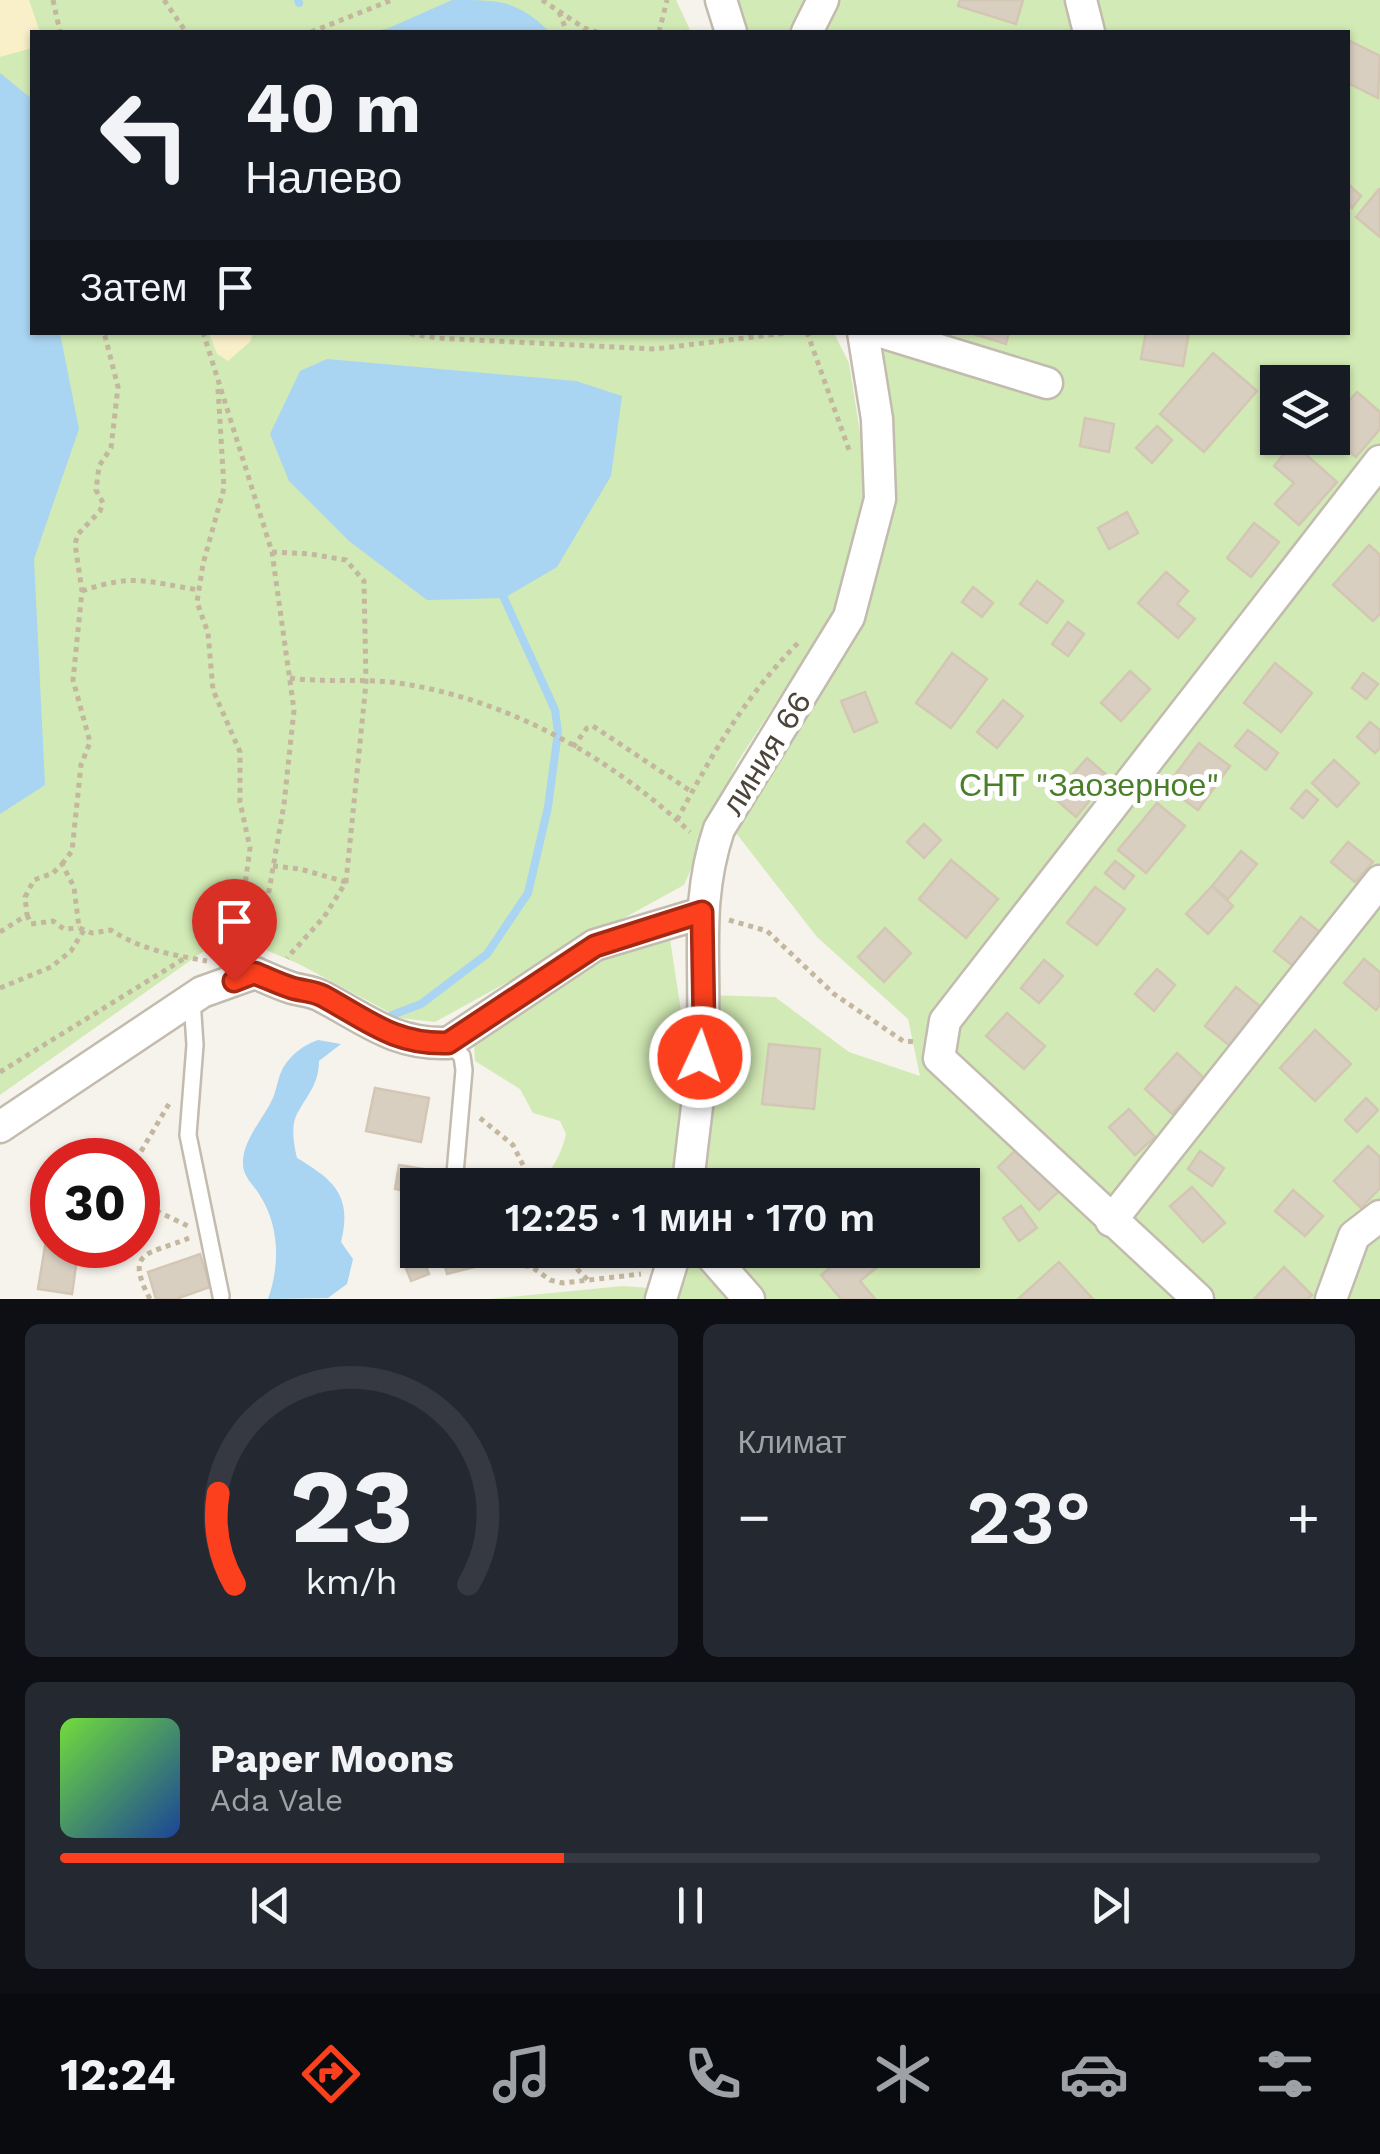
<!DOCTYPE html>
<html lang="ru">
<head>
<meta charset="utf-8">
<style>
  body { margin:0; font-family:"Work Sans",sans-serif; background:#242831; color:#f1f3f6; height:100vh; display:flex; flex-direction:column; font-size:38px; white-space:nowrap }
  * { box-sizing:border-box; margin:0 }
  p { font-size:32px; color:#9ea1a6 }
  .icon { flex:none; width:55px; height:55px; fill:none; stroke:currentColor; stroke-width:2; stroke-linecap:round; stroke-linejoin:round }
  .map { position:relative; height:1299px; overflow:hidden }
  .panel { display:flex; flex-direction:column; gap:25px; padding:25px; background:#0d0f14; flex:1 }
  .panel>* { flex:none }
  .guide { position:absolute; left:30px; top:30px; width:1320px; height:305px; border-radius:0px; box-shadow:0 2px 8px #0004; background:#171b24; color:#f1f3f6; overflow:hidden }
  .fabs { position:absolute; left:1260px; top:365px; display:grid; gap:20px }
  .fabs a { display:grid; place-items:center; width:90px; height:90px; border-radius:0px; background:#171b24; box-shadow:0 2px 8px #0004; font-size:50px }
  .speed { position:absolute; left:30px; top:1138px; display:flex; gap:20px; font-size:50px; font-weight:700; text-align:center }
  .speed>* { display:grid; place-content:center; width:130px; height:130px; border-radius:50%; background:#171b24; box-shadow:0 2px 8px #0004; line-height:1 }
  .speed .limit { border:15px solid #d22; background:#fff; color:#111 }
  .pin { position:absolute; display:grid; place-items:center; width:85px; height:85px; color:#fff; margin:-102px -42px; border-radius:50% 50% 50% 0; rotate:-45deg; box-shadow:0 0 10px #0007 }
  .pin .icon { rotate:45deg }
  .me { position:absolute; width:110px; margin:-55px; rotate:3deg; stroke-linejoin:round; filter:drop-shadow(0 0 8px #0008) }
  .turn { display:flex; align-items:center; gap:35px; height:210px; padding:0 50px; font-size:45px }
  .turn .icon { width:130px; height:130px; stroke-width:2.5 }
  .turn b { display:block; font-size:70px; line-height:85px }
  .then { display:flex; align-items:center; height:95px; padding:0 50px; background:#0003; gap:20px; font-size:38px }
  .big { font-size:75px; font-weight:600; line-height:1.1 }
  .panel .tile { flex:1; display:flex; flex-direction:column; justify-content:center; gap:15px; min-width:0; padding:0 35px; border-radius:15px; background:#242831 }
  .panel .dial { align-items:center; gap:0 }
  .dial svg { height:260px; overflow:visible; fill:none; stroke:#363941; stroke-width:7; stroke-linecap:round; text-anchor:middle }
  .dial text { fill:#f1f3f6; stroke:none }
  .song { display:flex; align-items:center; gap:30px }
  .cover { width:120px; height:120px; border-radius:15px; background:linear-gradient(135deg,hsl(100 70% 55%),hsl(220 70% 35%)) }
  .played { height:10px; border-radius:5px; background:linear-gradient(90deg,#fc3f1d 40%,#363941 40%) }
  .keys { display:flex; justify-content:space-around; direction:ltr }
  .heat { display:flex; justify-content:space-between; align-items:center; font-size:55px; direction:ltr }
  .panel .tiles { flex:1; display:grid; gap:25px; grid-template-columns:1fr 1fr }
  .tile:last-child { grid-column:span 2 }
  .trip { position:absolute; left:400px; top:1168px; width:580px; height:100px; border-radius:0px; background:#171b24; box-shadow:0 2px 8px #0004; font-weight:600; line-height:100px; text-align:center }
  .dock { display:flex; height:160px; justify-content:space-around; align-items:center; background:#090b0e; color:#9ea1a6 }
  .dock .icon { width:70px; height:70px }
  .dock .active { color:#fc3f1d }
  .dock b { font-size:45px; color:#f1f3f6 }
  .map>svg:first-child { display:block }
</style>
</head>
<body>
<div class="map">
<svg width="1380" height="1299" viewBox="0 0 1380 1299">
  <rect width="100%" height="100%" fill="#f6f3ec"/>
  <g fill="#d2eab5" fill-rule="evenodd">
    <polygon points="0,0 676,0 691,32 32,32 32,332 834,333 849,363 868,484 846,593 737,763 684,885 435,1022 400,1018 299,964 228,934 0,1095"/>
    <polygon points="721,0 819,0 803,32 731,32"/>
    <path d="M823 0H1380V1299H490L623 1286 663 1289 676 1250H962V1185H688L703 995 775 997 849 1052 920 1076 908 1019 817 937 725 819 849 617 880 499 863 333 1348 332V32H807ZM1278 382H1332V438H1278Z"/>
    <path d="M658 937 670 939 684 1031 675 1185H529C551 1177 561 1155 566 1134L560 1121 533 1113 520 1089 475 1061 474 1045 599 956Z"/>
    <path d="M522 1250H645C620 1267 602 1249 574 1265Z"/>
  </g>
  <g fill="#f9efc9">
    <polygon points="0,0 29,0 40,32 32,32 32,48 0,57"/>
    <polygon points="209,333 209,332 253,333 250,342 228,361 217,354"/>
  </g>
  <g fill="#a9d4f2">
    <path d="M452 0C500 0 517 0 550 32H372L389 28Z"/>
    <polygon points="0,73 32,99 32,332 60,333 79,429 34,559 45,785 0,814"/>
    <polygon points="327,359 576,381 622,396 611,476 557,567 504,598 427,600 349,541 289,481 270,434 300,371"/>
    <path d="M318 1040 341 1044 319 1061C319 1085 306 1096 296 1116 291 1127 294 1146 297 1158 336 1181 352 1197 341 1242L353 1259 347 1284 328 1298 268 1299C280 1265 280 1226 259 1194 252 1183 242 1176 243 1161 244 1138 264 1118 273 1098 277 1088 278 1077 283 1068 291 1054 304 1045 318 1040Z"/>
  </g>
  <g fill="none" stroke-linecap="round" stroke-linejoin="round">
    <g stroke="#a9d4f2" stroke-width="8">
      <polyline points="298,0 299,3"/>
      <polyline points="392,1015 421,1004 487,954 528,893 548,807 558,732 555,710 504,598"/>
    </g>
  </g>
  <g fill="#d8cfc1" stroke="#d3c7b4" stroke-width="2.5">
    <polygon points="960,0 1023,0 1016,24 958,6"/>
    <polygon points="1348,40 1380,56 1378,98 1348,83"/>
    <polygon points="1348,184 1361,196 1352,208 1348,204"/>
    <polygon points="1379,189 1380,189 1380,237 1356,217"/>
    <polygon points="967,332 1009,332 1006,344"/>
    <polygon points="1146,332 1189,332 1183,366 1141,359"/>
    <polygon points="1213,353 1257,391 1204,452 1160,414"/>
    <polygon points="1357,392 1380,412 1380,429 1356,457 1332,437 1332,420"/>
    <polygon points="1085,418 1114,424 1109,452 1080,446"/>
    <polygon points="1157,426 1172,440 1152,463 1136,448"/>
    <polygon points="1293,443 1337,482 1299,525 1275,504 1294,483 1274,466"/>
    <polygon points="1127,512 1138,533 1109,549 1098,528"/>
    <polygon points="1254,523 1279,542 1251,577 1227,558"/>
    <polygon points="1369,545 1380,555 1380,614 1373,621 1333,585"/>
    <polygon points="1166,572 1188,591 1177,604 1195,619 1178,638 1138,603"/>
    <polygon points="1037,581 1063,601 1047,623 1020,604"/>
    <polygon points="973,587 993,603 982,617 962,602"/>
    <polygon points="1068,622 1084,634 1068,656 1052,644"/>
    <polygon points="952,653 987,679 951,728 916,703"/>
    <polygon points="1275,663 1312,693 1281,732 1244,703"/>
    <polygon points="1130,671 1150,689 1121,721 1101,703"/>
    <polygon points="1363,673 1378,684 1366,699 1352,688"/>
    <polygon points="865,692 877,722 854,732 841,701"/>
    <polygon points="1003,700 1023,716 997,748 977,732"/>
    <polygon points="1370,722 1380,730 1380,748 1375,753 1357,737"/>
    <polygon points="1248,730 1278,753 1266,770 1235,746"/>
    <polygon points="1199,743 1230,766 1198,810 1166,787"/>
    <polygon points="1087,758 1109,777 1076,817 1053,797"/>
    <polygon points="1334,760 1359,783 1337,807 1312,783"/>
    <polygon points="1306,790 1318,800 1303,818 1291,808"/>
    <polygon points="1157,803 1185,826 1146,873 1118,850"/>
    <polygon points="924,824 941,840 924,858 907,842"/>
    <polygon points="1348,842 1373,862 1355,882 1331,862"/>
    <polygon points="1241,851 1257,864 1228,899 1212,886"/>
    <polygon points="951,860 998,899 966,938 919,899"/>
    <polygon points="1115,861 1134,876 1124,889 1105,873"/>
    <polygon points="1212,886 1233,906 1208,934 1186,914"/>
    <polygon points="1095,887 1125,909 1097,945 1067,923"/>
    <polygon points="1301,917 1320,932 1293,966 1274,951"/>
    <polygon points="885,928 911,953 884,982 858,957"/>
    <polygon points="1364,959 1380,972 1380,1005 1376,1010 1344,983"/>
    <polygon points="1044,960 1063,976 1039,1003 1021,988"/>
    <polygon points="1157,969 1175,985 1154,1011 1135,994"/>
    <polygon points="1236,987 1262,1008 1230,1046 1205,1026"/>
    <polygon points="1007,1013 1045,1046 1024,1069 986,1036"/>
    <polygon points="1315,1030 1351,1064 1315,1101 1280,1068"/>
    <polygon points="769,1044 820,1049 814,1109 762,1104"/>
    <polygon points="1177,1053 1204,1078 1172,1114 1145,1089"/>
    <polygon points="375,1088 429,1098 421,1142 366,1131"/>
    <polygon points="1366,1098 1378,1110 1357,1132 1345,1120"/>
    <polygon points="1129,1109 1155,1137 1135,1155 1109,1127"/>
    <polygon points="1368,1146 1380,1157 1380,1188 1361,1208 1334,1181"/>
    <polygon points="1018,1148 1059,1191 1039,1210 998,1167"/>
    <polygon points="1200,1151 1224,1168 1212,1186 1188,1169"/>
    <polygon points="399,1165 436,1171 434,1185 418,1185 418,1193 395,1189"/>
    <polygon points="1192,1187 1225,1223 1203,1242 1170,1206"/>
    <polygon points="1293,1190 1323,1216 1305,1236 1275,1211"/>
    <polygon points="1021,1206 1037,1228 1019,1241 1003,1218"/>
    <polygon points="50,1216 52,1216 52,1245 79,1245 72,1294 38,1289"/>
    <polygon points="441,1250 469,1250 474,1267 447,1274"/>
    <polygon points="852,1250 876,1250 885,1261 860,1281 875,1299 841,1299 821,1275"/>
    <polygon points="421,1253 429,1274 411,1281 403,1260"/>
    <polygon points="200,1254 210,1287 176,1299 156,1299 148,1272"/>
    <polygon points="1059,1262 1093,1299 1018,1299"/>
    <polygon points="1284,1267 1312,1295 1308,1299 1254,1299"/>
  </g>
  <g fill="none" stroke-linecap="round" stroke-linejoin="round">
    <g stroke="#c2bbae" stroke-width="20">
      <g id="service">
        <polyline points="192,999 195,1045 188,1135 221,1296"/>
        <polyline points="448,1043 462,1056 464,1070 454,1185"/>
      </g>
    </g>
    <g stroke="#c2bbae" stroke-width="35">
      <g id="minor">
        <polyline points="721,0 731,32"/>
        <polyline points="1081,0 1089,32"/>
        <polyline points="807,32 823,0"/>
        <polyline points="881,332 1047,383"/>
        <path d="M0 1127 202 992 255 973C267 978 279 984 292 988 302 991 313 991 323 997 367 1020 395 1045 448 1043L595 945 702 913"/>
        <path d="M688 1185C693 1131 703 1076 703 1022 705 951 696 898 719 829L849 617 880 499 877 419 863 332"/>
        <polyline points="1111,1221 1380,881"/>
        <polyline points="706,1250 749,1299"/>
        <polyline points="661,1299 676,1250"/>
        <polyline points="1198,1299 939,1058 945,1021 1380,461"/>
        <polyline points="1331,1299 1354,1236 1380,1216"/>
      </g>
    </g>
    <g stroke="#c4b79f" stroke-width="5" stroke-dasharray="5 5" stroke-linecap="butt">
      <polyline points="53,0 60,32"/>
      <polyline points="164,0 186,32"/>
      <polyline points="542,0 584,28 597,32"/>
      <polyline points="559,12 567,32"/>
      <polyline points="311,32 392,0"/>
      <polyline points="659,32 667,0"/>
      <polyline points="203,332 272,552 294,710 284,804 259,949"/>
      <polyline points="400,332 437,338 655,349 794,332"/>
      <polyline points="807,332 849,450"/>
      <polyline points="218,389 224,488 203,564 197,602 208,633 213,690 240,752 240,802 250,848 244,893 263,919"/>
      <polyline points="272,552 310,554 346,560 364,581 366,683 346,882 324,917 287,958"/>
      <path d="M82 591C135 573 147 582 199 590"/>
      <path d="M290 678C326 683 363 678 398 683 508 699 610 757 690 832"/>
      <polyline points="573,747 587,728 593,726 692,792"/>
      <path d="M677 820C712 754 745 696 799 642"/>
      <polyline points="62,864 72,851 81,765 90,742 73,680 82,591 75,544 78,534 100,511 103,503 96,490 99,466 111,448 118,387 104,332"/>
      <polyline points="273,866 300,869 346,882"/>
      <polyline points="27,915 31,924 53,921 64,929 79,928"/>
      <polyline points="729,920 767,931 834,994 903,1041 917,1042"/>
      <path d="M0 932 27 915 25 897 34 880 53 873 62 864 74 887 79 928 92 933 111 930C141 950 173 955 207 961"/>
      <polyline points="0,988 51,967 71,951 84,930"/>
      <polyline points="0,1072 185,958"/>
      <polyline points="480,1118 513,1145 533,1185"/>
      <polyline points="136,1160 170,1102"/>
      <polyline points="138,1202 188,1226"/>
      <polyline points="488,1250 507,1262 532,1267 550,1280 563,1283 641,1274"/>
      <polyline points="570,1250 578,1270 588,1280"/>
      <path d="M150 1299C124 1250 148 1255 189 1238"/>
    </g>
    <use href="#service" stroke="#fff" stroke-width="15"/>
    <use href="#minor" stroke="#fff" stroke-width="30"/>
  </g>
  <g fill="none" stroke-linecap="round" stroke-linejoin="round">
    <g stroke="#a42913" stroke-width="25">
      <path id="route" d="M234 981 254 973C267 978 279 984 292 988 302 991 313 991 323 996 367 1020 395 1045 448 1043L595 946 702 912 704 1025 700 1057"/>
    </g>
    <use href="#route" stroke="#fc3f1d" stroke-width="18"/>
  </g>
  <g text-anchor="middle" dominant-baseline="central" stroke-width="10" stroke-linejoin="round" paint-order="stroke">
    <g font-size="32" fill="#4b4439" stroke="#fff">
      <text transform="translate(766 753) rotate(-58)">линия 66</text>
    </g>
    <g font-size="32" fill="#4a7f2a" stroke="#fff">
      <text x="1089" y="785">СНТ "Заозерное"</text>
    </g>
  </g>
</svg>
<div class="fabs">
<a><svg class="icon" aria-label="layers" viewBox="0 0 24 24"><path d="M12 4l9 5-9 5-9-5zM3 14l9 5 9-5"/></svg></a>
</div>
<div class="speed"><div class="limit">30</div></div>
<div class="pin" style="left:234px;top:981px;background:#d93025"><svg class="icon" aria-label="arrive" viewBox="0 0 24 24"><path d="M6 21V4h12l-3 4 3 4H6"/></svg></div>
<svg class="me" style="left:700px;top:1057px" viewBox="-20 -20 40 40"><circle r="17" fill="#fc3f1d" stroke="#fff" stroke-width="3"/><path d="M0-11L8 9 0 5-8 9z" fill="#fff"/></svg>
<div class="trip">12:25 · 1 мин · 170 m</div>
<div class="guide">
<div class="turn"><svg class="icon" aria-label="left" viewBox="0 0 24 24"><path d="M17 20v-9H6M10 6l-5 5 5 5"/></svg><div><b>40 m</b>Налево</div></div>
<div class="then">Затем<svg class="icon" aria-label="arrive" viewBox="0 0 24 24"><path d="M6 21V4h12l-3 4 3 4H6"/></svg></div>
</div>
</div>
<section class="panel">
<div class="tiles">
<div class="tile dial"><svg viewBox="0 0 100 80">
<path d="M14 69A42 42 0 1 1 86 69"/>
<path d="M14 69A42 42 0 0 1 9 41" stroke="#fc3f1d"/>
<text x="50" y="56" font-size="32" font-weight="700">23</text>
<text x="50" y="72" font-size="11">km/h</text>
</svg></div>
<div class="tile"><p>Климат</p>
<div class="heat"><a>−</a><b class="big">23°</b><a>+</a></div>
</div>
<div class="tile">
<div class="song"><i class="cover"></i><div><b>Paper Moons</b><p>Ada Vale</p></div></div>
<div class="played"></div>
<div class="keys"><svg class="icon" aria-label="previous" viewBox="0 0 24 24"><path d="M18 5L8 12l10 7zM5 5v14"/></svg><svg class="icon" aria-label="pause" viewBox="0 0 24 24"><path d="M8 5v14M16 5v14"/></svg><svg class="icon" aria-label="next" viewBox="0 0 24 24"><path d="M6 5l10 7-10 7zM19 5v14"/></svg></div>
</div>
</div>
</section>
<nav class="dock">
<b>12:24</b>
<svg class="icon active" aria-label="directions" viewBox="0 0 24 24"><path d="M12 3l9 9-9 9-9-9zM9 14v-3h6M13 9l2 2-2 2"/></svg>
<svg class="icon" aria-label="music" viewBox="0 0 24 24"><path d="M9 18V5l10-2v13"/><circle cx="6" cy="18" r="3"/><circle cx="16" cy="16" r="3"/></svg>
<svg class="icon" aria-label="phone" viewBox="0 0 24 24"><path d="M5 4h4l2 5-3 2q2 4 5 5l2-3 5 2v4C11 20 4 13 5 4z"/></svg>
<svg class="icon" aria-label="climate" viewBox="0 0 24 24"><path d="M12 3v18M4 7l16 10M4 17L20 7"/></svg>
<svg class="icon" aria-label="car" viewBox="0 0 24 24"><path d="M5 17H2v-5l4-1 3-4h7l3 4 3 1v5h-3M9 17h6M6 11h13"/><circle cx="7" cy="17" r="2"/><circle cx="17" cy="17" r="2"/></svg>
<svg class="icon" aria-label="filters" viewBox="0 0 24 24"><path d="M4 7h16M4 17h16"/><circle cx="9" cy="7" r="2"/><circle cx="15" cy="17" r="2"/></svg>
</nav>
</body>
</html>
